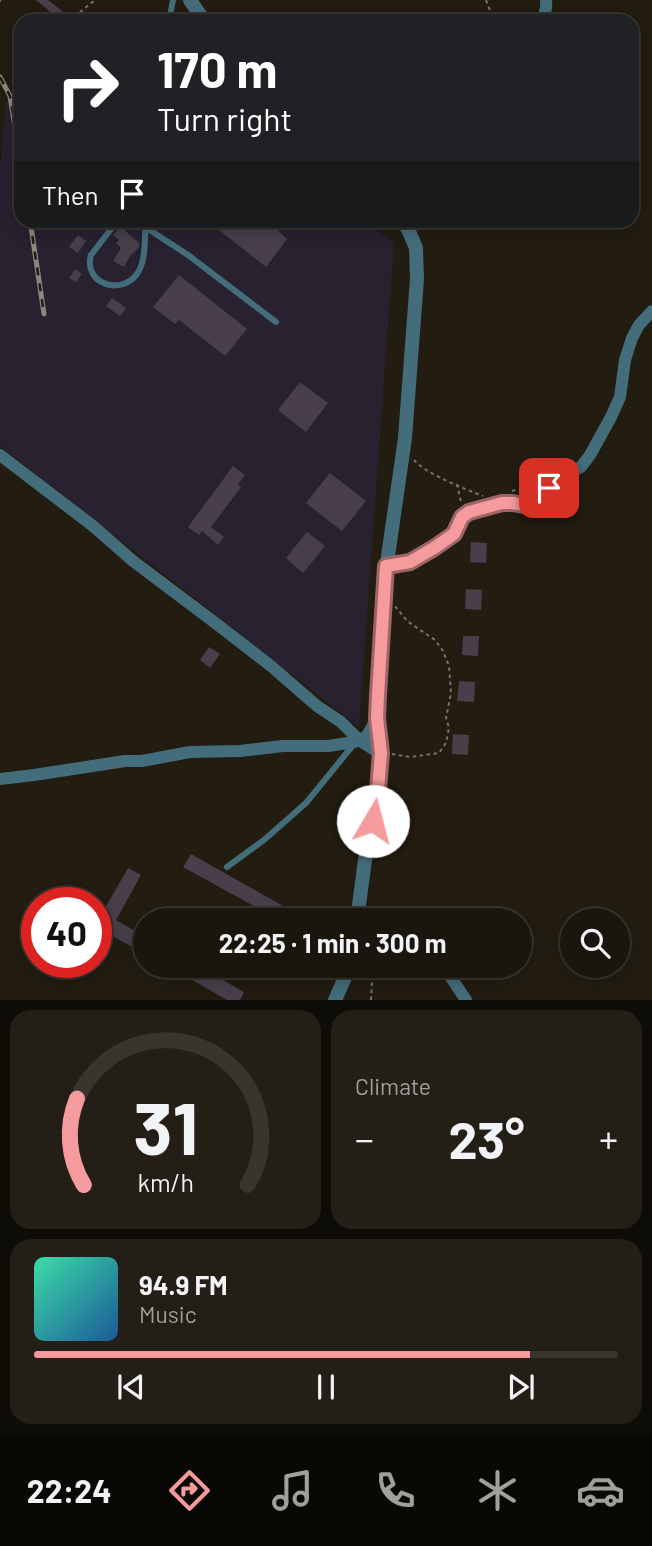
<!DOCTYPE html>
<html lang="en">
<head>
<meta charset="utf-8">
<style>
  body { margin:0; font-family:Barlow,sans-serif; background:#231e16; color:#f1f3f6; height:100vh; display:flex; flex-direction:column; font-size:26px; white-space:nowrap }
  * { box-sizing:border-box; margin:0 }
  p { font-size:23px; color:#9f9f9d }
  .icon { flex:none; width:38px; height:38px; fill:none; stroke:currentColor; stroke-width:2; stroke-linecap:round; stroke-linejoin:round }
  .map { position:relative; height:1000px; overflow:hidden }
  .drawer { display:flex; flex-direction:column; gap:10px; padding:10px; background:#0e0c07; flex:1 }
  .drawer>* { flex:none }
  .guide { position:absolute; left:14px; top:14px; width:625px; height:214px; border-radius:21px; box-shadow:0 4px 18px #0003,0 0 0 2px #38342e; background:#202124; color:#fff; overflow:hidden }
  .fabs { position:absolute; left:560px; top:908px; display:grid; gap:14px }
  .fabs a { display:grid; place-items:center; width:70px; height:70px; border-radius:50%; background:#1a150d; box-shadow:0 4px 18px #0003,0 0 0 2px #38342e; font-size:35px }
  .speed { position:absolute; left:21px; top:887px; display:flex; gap:14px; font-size:35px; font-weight:700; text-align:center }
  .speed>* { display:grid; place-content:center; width:91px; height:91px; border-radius:50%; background:#1a150d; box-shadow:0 4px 18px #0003,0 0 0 2px #38342e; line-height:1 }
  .speed .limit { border:10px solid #d22; background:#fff; color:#111 }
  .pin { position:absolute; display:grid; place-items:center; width:60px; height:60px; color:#fff; margin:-30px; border-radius:14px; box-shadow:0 4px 10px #0006 }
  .me { position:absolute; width:77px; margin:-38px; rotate:8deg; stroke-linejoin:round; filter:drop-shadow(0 0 5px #0008) }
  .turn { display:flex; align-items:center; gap:24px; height:147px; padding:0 28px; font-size:32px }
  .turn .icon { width:91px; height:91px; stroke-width:2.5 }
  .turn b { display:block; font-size:49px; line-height:60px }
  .then { display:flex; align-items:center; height:66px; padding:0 28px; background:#0003; gap:14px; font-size:26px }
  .big { font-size:52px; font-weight:700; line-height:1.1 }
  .drawer .card { flex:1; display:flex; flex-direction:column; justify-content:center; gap:10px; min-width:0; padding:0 24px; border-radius:21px; background:#231e16 }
  .drawer .dial { align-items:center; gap:0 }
  .dial svg { height:182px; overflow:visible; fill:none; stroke:#38342e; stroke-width:7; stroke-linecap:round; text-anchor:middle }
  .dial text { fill:#f1f3f6; stroke:none }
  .song { display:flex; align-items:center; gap:21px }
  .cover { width:84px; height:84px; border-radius:10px; background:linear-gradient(135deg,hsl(160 70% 55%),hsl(210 70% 35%)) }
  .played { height:7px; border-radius:4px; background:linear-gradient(90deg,#f59b9d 85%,#38342e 85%) }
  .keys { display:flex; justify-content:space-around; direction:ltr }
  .heat { display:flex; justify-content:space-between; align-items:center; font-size:38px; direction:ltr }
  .drawer .tiles { flex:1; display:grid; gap:10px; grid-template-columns:1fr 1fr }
  .card:last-child { grid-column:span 2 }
  .trip { position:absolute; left:133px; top:908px; width:399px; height:70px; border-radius:35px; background:#1a150d; box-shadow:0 4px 18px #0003,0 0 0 2px #38342e; font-weight:700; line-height:70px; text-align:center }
  .tab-bar { display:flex; height:112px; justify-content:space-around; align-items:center; background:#0a0805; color:#9f9f9d }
  .tab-bar .icon { width:49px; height:49px }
  .tab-bar .active { color:#f59b9d }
  .tab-bar b { font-size:32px; color:#f1f3f6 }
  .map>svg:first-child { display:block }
</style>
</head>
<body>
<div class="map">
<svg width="652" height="1000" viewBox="0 0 652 1000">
  <rect width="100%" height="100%" fill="#221c11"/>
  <polygon fill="#282130" points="17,97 21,100 21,220 365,221 394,243 359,727 0,446 0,169 6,99"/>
  <g fill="#483f4b">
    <polygon points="36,0 48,0 66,14 60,20"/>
    <polygon points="209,220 267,220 287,239 266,267 219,230 219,229"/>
    <polygon points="121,227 139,243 139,247 130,256 124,267 113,261 121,248 116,243 119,240 113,235"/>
    <polygon points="78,235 86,241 78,253 69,247"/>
    <polygon points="75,269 82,274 76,282 69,278"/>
    <polygon points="179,275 247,329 225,356 179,320 175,324 153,307"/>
    <polygon points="112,298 126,308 120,316 106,306"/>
    <polygon points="300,382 328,403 306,432 278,410"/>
    <polygon points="233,466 245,475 238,484 241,487 211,527 224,537 218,545 202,531 199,535 188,527"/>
    <polygon points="330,473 366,501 342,531 306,503"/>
    <polygon points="307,532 325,546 303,573 286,558"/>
    <polygon points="471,542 487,543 486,563 470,562"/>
    <polygon points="466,589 482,590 481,610 465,609"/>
    <polygon points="463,636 479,636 478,656 462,655"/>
    <polygon points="209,647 220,654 210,668 200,660"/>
    <polygon points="459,681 475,682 474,702 457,701"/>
    <polygon points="453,734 469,735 468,755 452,754"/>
    <polygon points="191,854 292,911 287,920 279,920 183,867"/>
    <polygon points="128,868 141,875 116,920 145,937 145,954 96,927 96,924"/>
    <polygon points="168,966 198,966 244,992 240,1000 227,1000"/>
  </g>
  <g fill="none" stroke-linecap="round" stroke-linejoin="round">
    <g stroke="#78736a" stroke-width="2" stroke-dasharray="3.5 3.5" stroke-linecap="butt">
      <polyline points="486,0 494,21"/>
      <polyline points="0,2 0,0"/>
      <polyline points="69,21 95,0"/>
      <polyline points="14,48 21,54"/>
      <path d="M414 460C426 474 465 489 483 496"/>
      <polyline points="457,484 461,502"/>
      <polyline points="512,491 537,484"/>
      <polyline points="392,754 410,757 439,753 446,743 449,728 446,718 451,693 449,666 443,651 435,640 407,621 395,606"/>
      <polyline points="371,1000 373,966"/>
    </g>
    <g stroke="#446d7b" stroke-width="6">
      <polyline points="169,21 173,0"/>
      <path d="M118 220 91 255C83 284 121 296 137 274 147 260 144 237 146 220"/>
      <polyline points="145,227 188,255 276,322"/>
      <polyline points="227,867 264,840 306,803 354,744"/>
    </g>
    <g stroke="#446d7b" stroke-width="12">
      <path d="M540 21C545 15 547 8 546 0"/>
      <polyline points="0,455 93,526 133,561 218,625 271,666 317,706 341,722 359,740 379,753 381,753"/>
      <polyline points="386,566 409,562 434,548 454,534 462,517 469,512 502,503 513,503 523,505 530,503 539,499 559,479 581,467 590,455 611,417 620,397 625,360 632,338 639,325 652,311"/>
      <polyline points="0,779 34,775 125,761 142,761 190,752 240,751 283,746 328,746 355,742 367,736 377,718"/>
      <polyline points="440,966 450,976 466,1000"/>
    </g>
    <g stroke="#446d7b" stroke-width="14">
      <polyline points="190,0 204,21"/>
      <polyline points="357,920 365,860 377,802 381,753 377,718 383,591 405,438 417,279 416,248 408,229 401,220"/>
      <polyline points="335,1000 350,966"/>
    </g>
    <g stroke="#8c877e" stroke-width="5">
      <g id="rail">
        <polyline points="0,77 10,96 21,165"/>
        <polyline points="30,220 44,314"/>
      </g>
    </g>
    <use href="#rail" stroke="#221c11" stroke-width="2.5" stroke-dasharray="8" stroke-linecap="butt"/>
  </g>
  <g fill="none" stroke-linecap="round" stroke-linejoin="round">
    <g stroke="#9f6566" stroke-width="18">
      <polyline id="route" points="373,821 377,802 381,753 377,718 378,695 386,566 410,562 434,548 454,534 462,517 469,512 502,503 513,503 523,505 530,503 538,499 549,488"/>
    </g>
    <use href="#route" stroke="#f59b9d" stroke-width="12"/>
  </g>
</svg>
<div class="fabs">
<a><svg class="icon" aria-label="search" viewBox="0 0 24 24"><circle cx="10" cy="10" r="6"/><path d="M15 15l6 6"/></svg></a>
</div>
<div class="speed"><div class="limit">40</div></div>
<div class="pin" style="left:549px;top:488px;background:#d93025"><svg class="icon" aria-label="arrive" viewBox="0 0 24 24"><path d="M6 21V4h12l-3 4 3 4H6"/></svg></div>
<svg class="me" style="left:373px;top:821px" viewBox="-20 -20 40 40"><circle r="19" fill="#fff"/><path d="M0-13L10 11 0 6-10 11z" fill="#f59b9d"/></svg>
<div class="trip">22:25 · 1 min · 300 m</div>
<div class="guide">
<div class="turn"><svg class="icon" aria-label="right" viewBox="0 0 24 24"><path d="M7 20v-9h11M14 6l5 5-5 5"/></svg><div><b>170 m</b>Turn right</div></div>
<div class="then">Then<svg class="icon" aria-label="arrive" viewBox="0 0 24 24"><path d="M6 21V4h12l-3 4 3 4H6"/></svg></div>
</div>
</div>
<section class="drawer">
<div class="tiles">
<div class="card dial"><svg viewBox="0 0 100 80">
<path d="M14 69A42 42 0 1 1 86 69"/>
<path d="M14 69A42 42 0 0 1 11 31" stroke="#f59b9d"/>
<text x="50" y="56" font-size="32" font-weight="700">31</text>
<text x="50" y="72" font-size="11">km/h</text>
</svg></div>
<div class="card"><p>Climate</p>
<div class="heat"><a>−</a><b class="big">23°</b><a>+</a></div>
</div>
<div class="card">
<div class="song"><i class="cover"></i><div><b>94.9 FM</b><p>Music</p></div></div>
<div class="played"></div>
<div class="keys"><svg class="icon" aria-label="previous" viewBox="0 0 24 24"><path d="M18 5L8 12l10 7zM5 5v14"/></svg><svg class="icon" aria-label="pause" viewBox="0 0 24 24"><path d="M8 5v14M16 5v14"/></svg><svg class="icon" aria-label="next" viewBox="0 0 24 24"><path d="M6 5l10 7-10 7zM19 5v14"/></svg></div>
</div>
</div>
</section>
<nav class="tab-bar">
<b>22:24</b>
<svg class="icon active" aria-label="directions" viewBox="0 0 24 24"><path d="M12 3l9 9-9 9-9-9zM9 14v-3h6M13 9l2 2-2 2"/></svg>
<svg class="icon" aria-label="music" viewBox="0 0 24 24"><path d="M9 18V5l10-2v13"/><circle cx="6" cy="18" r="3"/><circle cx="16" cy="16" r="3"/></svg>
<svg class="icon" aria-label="phone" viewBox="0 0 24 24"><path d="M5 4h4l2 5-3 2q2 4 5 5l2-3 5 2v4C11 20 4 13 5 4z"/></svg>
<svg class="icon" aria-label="climate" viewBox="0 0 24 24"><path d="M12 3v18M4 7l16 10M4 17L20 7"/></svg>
<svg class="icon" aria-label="car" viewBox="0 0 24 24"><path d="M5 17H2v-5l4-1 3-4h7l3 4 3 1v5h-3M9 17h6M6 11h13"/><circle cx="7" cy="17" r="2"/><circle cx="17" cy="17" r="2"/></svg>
</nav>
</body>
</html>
